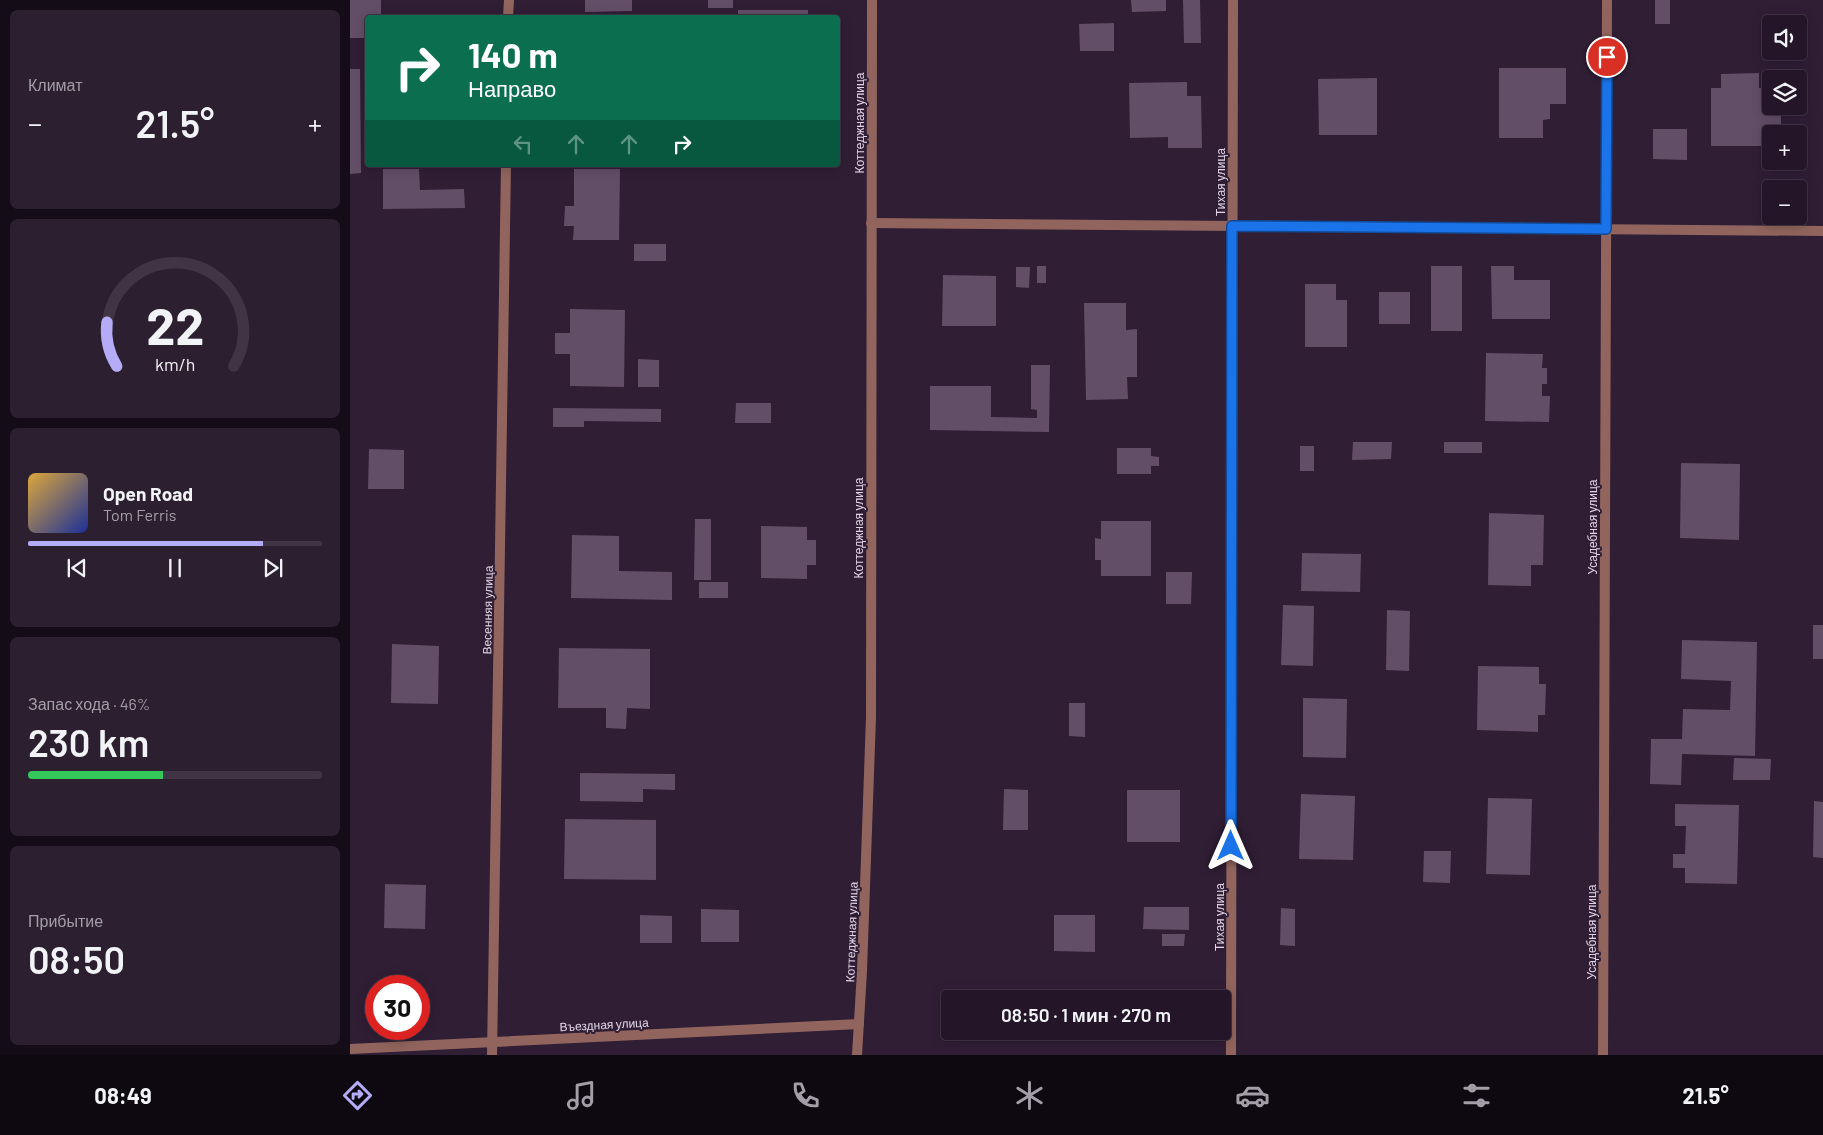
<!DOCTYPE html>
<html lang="ru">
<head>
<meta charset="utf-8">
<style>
  body { margin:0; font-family:Barlow,sans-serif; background:#2c1f30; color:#f1f3f6; height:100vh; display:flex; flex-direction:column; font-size:19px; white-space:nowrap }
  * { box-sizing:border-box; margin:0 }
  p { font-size:16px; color:#a39fa8 }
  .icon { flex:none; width:28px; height:28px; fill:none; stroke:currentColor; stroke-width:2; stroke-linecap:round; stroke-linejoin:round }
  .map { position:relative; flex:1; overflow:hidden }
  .drawer { display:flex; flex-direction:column; gap:10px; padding:10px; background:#140c16; width:350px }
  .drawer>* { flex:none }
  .hud { position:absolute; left:15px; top:15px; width:475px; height:152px; border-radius:5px; box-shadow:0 2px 12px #0003,0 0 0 1px #413545; background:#0b6e4f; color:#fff; overflow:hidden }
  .fabs { position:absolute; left:1412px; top:15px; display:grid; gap:10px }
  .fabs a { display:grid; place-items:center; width:45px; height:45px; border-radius:5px; background:#241628; box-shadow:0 2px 12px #0003,0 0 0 1px #413545; font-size:25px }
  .speed { position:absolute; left:15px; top:975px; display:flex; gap:10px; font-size:25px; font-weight:700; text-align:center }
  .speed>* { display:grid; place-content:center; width:65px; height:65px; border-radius:50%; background:#241628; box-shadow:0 2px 12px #0003,0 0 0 1px #413545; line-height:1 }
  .speed .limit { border:8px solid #d22; background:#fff; color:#111 }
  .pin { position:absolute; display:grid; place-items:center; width:42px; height:42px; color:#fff; margin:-21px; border:2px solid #fff; border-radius:50%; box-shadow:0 1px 5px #0007 }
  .me { position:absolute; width:55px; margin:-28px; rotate:0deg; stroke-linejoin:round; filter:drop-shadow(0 0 4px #0008) }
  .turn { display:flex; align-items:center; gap:18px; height:105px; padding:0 20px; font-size:22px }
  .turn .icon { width:65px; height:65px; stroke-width:2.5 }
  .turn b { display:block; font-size:35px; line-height:42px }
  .lanes { display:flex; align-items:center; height:48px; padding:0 20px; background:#0003; justify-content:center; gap:25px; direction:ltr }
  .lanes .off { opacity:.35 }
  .big { font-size:38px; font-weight:600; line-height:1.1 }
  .drawer .card { flex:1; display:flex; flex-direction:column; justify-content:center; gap:8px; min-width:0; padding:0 18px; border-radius:8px; background:#2c1f30 }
  .drawer .dial { align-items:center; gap:0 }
  .dial svg { height:130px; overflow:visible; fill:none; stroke:#413545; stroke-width:7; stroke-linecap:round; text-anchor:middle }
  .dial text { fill:#f1f3f6; stroke:none }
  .song { display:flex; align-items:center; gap:15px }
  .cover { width:60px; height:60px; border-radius:8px; background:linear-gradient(135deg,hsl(40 70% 55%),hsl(230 70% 35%)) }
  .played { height:5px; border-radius:2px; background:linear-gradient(90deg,#b5acf8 80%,#413545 80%) }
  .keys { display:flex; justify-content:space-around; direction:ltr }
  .heat { display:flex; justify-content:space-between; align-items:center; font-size:28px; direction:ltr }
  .charge { height:8px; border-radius:4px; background:linear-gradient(90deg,#34c759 46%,#413545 0) }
  .trip { position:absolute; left:591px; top:990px; width:290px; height:50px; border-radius:5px; background:#241628; box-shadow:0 2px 12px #0003,0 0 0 1px #413545; font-weight:600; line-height:50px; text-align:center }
  .tabs { display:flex; height:80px; justify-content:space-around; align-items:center; background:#0e0910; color:#a39fa8 }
  .tabs .icon { width:35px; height:35px }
  .tabs .selected { color:#b5acf8 }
  .tabs b { font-size:22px; color:#f1f3f6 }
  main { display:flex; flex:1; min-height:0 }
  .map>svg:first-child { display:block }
</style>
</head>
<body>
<main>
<section class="drawer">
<div class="card"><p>Климат</p>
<div class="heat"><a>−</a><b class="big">21.5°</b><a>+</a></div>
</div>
<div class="card dial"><svg viewBox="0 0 100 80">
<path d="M14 69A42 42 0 1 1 86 69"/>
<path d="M14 69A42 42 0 0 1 8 42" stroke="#b5acf8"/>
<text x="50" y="56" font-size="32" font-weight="700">22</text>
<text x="50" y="72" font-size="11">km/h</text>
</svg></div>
<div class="card">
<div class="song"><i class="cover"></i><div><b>Open Road</b><p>Tom Ferris</p></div></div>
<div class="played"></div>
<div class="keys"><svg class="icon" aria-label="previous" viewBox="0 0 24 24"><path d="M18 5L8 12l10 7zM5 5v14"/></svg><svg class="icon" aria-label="pause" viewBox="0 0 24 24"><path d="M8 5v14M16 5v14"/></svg><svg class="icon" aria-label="next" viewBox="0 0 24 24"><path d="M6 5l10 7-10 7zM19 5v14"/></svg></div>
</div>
<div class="card"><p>Запас хода · 46%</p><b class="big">230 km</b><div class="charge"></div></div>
<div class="card"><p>Прибытие</p><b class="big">08:50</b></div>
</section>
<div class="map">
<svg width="1473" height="1055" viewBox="0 0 1473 1055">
  <rect width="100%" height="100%" fill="#301e35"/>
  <g fill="#634e68">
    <polygon points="0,0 31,0 31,18 18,18 18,38 0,38"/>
    <polygon points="235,0 282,0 282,11 235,12"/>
    <rect x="358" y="0" width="25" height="8"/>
    <polygon points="781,0 816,0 816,11 782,12"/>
    <polygon points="833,0 850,0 851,43 834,43"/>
    <rect x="1305" y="0" width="15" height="24"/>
    <rect x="388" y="10" width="70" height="8"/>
    <polygon points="764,23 764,51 730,51 729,24"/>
    <polygon points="1149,68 1216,68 1216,104 1200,104 1200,119 1193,120 1193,138 1149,138"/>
    <polygon points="0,69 10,69 11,173 0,174"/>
    <polygon points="1409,73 1409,88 1421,88 1421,106 1431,106 1431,134 1421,134 1421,146 1361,146 1361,88 1371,88 1371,74"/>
    <polygon points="1027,78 1027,135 969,135 968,79"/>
    <polygon points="837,82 837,96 851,96 852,148 818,148 818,137 780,138 779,83"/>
    <polygon points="1303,129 1337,129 1337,160 1303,159"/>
    <polygon points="33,169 69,169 70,190 114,189 115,208 33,209"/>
    <polygon points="224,169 270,169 269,240 223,240 224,226 214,226 215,206 224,206"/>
    <rect x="284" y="244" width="32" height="17"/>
    <rect x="687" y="266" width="9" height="17"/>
    <rect x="1081" y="266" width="31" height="65"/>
    <polygon points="1141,266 1164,266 1164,280 1200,280 1200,319 1142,319"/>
    <polygon points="666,267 680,267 679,288 666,287"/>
    <polygon points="593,275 646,276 646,326 592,326"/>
    <polygon points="955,284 986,284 986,300 997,300 997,347 955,347"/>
    <rect x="1029" y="292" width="31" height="32"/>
    <polygon points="734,303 776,303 776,330 787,329 787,377 777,377 778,399 736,400"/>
    <polygon points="220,309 275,310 274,387 220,386 220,354 205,354 205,333 220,333"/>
    <polygon points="1136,353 1193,354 1192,368 1197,368 1197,384 1192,384 1192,396 1200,396 1199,422 1135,421"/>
    <polygon points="288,359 309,360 309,387 288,387"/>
    <polygon points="681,365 700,365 699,432 580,430 580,386 641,386 641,417 687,418 687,410 681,409"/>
    <polygon points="386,403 421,403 421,423 385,423"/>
    <polygon points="203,408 311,409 311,422 234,421 234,427 203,427"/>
    <polygon points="1003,442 1042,442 1041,459 1002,460"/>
    <rect x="1094" y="442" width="38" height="11"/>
    <rect x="950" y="446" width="14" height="25"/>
    <polygon points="767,448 801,448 801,456 809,457 809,466 801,466 801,474 767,474"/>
    <polygon points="19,449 54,450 54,489 18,489"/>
    <polygon points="1331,463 1390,464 1389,540 1330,538"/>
    <polygon points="1139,513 1194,515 1193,565 1181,565 1181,586 1138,585"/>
    <polygon points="345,519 361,519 361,580 344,580"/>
    <polygon points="751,521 801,521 801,576 751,576 751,560 745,560 745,538 751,539"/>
    <polygon points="411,526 457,527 457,540 466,540 466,565 457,565 457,579 411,578"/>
    <polygon points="222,535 269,536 269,571 322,572 322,600 221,598"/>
    <polygon points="952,553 1011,554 1010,592 951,591"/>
    <polygon points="816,572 842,572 841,604 816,604"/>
    <rect x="349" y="582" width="29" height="16"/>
    <polygon points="933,605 964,606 963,666 931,665"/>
    <polygon points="1037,610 1060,611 1059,671 1036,670"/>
    <rect x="1463" y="625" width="10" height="34"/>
    <polygon points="1332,640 1407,642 1405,756 1332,754 1331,785 1300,784 1301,739 1332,739 1333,709 1380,710 1381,681 1331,679"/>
    <polygon points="42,644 89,646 88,704 41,703"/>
    <polygon points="209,648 300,649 300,709 277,708 276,729 256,728 256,708 208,708"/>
    <polygon points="1128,666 1189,667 1189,684 1196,684 1195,715 1188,715 1188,732 1127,730"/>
    <polygon points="953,698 997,699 996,758 953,757"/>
    <polygon points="719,703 735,703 735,737 719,736"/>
    <polygon points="1384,758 1421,759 1420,780 1383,780"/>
    <polygon points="230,773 325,774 325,790 293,789 293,802 230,801"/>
    <polygon points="654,789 678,790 678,830 653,830"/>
    <rect x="777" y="790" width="53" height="52"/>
    <polygon points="951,794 1005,796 1003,860 949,859"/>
    <polygon points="1138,798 1182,799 1180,875 1136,874"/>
    <polygon points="1464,801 1473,802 1473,858 1463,857"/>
    <polygon points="1325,804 1389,805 1387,884 1335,883 1335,868 1323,868 1323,854 1335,854 1336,826 1325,826"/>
    <polygon points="215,819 306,820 306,880 214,879"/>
    <polygon points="1074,851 1101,851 1100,883 1073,882"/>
    <polygon points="35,884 76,885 75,929 34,928"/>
    <polygon points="794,907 839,907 839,930 793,929"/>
    <polygon points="931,908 945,909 945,946 930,945"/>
    <polygon points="351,909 389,910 389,942 351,942"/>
    <polygon points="290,915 322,916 322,943 290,943"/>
    <polygon points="704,915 745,915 745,952 704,951"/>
    <polygon points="812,934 835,934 834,946 812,946"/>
  </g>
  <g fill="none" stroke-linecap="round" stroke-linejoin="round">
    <g stroke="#91655d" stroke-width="10">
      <polyline points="158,18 159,0"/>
      <polyline points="521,223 1473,231"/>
      <polyline points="0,1049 509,1024"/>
      <polyline points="142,1055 156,165"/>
      <polyline points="507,1055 512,971 521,717 522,0"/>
      <polyline points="881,1055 883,0"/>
      <polyline points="1253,1055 1257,0"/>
    </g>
  </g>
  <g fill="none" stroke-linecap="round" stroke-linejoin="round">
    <g stroke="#114b97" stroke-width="12">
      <polyline id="route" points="881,846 882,226 1256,229 1257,57"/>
    </g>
    <use href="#route" stroke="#1a73e8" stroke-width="9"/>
  </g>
  <g text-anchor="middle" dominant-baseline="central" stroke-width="4" stroke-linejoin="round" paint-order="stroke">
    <g font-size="12" fill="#e2d6e6" stroke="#301e35">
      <text transform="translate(509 123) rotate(-90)">Коттеджная улица</text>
      <text transform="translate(870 182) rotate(-90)">Тихая улица</text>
      <text transform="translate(1242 527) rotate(-90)">Усадебная улица</text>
      <text transform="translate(508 528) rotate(-90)">Коттеджная улица</text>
      <text transform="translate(137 610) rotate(-89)">Весенняя улица</text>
      <text transform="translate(869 917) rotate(-90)">Тихая улица</text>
      <text transform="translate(501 932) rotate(-88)">Коттеджная улица</text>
      <text transform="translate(1241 932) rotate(-90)">Усадебная улица</text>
      <text transform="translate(254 1024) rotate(-3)">Въездная улица</text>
    </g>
  </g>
</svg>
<div class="fabs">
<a><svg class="icon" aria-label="sound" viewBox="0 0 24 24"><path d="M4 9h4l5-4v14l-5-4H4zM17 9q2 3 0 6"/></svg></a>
<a><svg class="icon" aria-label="layers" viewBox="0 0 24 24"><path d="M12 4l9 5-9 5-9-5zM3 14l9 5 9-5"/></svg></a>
<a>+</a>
<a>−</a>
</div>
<div class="speed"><div class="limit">30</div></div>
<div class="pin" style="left:1257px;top:57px;background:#d93025"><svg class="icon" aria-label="arrive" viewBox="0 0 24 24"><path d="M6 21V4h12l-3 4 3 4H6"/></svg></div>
<svg class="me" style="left:881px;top:846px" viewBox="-20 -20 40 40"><path d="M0-17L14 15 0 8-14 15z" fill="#1a73e8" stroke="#fff" stroke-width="4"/></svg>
<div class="trip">08:50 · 1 мин · 270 m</div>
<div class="hud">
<div class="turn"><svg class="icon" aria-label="right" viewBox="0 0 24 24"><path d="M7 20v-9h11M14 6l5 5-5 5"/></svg><div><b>140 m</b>Направо</div></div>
<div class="lanes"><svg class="icon off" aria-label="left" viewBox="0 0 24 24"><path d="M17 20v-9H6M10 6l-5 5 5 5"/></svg><svg class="icon off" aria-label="ahead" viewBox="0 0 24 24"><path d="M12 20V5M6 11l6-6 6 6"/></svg><svg class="icon off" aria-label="ahead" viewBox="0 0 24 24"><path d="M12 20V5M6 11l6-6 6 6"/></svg><svg class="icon" aria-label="right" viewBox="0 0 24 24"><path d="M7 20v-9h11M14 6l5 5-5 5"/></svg></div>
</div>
</div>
</main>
<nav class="tabs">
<b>08:49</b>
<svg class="icon selected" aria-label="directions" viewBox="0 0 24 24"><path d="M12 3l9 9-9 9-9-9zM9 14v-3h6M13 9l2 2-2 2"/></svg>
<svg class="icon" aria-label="music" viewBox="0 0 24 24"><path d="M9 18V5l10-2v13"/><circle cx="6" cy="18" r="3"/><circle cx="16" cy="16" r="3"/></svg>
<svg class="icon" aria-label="phone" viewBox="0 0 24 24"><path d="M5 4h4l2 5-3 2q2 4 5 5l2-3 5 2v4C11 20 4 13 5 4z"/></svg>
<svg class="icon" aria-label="climate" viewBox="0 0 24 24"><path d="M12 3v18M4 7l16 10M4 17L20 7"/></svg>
<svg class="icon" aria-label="car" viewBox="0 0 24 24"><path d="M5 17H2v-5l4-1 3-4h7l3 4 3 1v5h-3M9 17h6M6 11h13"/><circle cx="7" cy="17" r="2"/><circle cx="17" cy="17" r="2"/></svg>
<svg class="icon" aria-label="filters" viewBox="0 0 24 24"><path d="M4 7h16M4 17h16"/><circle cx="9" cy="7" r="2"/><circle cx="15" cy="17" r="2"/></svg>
<b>21.5°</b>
</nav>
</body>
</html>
